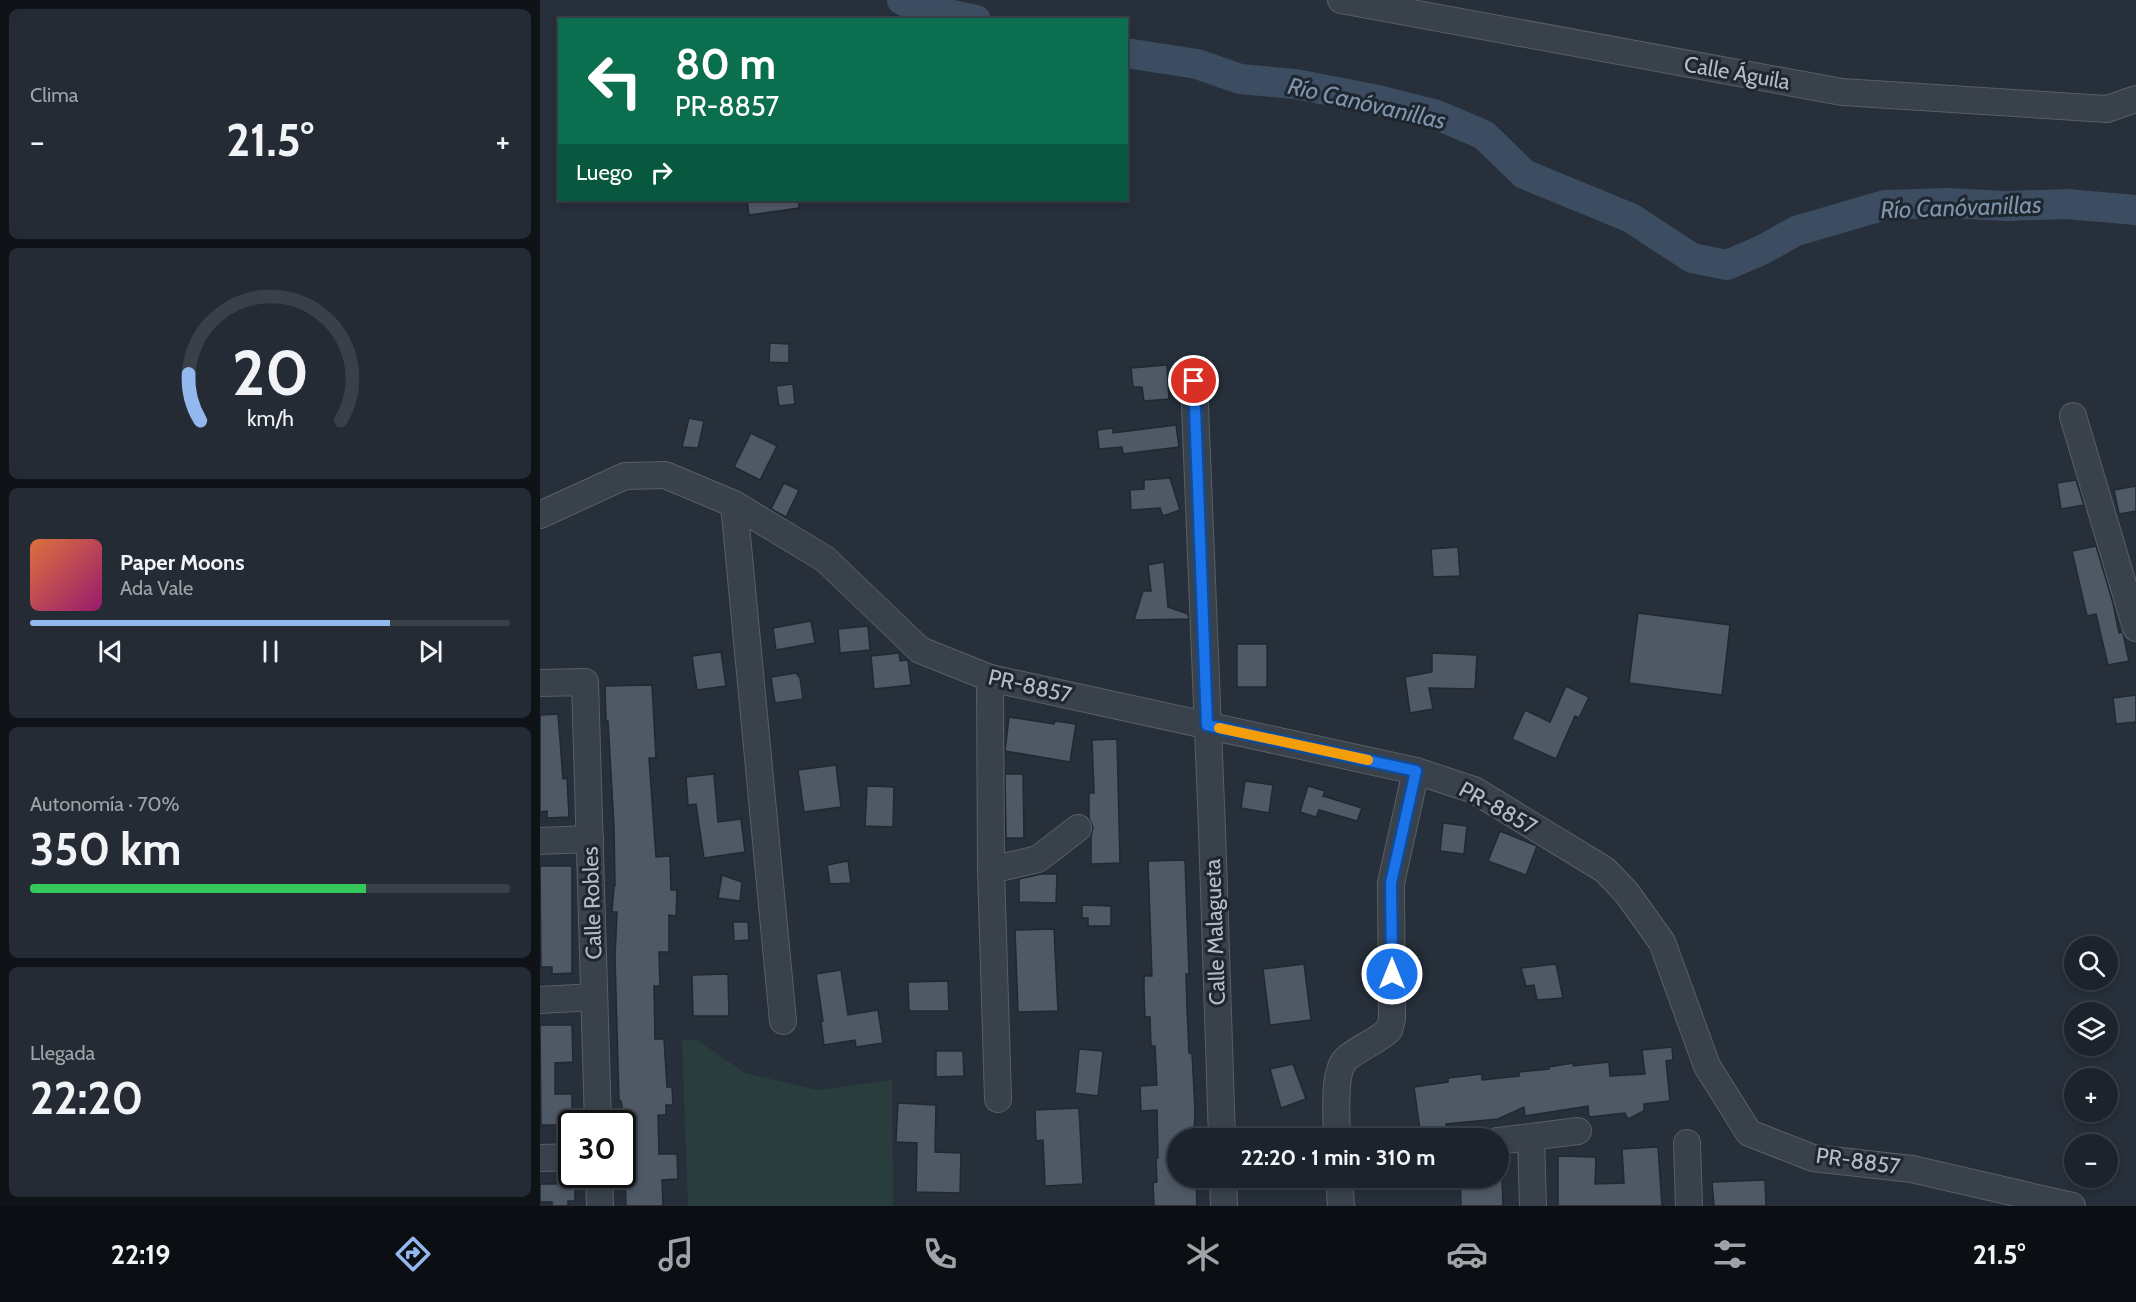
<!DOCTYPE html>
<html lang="es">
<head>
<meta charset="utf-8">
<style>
  body { margin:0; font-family:Cabin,sans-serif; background:#252b34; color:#f1f3f6; height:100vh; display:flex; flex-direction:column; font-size:22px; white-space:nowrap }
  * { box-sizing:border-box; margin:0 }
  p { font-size:20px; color:#a0a4a9 }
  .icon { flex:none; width:33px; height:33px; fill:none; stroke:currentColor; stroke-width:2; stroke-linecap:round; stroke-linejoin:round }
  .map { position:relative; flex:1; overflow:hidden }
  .sheet { display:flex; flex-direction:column; gap:9px; padding:9px; background:#0f1318; width:540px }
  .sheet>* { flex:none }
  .top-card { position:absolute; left:18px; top:18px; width:570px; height:183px; border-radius:0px; box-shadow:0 3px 9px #0003,0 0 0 2px #3a4048; background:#0b6e4f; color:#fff; overflow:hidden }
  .tools { position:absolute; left:1524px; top:936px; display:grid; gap:12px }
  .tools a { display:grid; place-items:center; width:54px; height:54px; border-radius:50%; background:#1c232c; box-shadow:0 3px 9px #0003,0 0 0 2px #3a4048; font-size:30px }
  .speed { position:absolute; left:18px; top:1110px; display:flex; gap:12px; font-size:30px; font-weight:700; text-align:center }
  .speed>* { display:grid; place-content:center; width:78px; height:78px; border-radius:50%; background:#1c232c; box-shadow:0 3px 9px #0003,0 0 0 2px #3a4048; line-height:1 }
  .speed .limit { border:3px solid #111; border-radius:9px; background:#fff; color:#111 }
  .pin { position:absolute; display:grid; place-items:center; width:51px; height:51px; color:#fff; margin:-26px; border:3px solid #fff; border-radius:50%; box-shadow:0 2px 6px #0007 }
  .me { position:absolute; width:66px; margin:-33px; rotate:0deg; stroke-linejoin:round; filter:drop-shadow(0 0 4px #0008) }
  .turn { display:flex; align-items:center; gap:21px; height:126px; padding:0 18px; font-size:27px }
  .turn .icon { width:78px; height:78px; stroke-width:2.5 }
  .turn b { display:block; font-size:42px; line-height:51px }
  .then { display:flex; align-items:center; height:57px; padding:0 18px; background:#0003; gap:12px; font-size:22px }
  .big { font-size:45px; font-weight:800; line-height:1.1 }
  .sheet .widget { flex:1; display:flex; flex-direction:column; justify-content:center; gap:9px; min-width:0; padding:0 21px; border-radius:9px; background:#252b34 }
  .sheet .dial { align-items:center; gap:0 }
  .dial svg { height:156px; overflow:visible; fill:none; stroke:#3a4048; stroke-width:7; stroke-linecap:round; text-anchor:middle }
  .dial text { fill:#f1f3f6; stroke:none }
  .song { display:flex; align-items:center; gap:18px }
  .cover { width:72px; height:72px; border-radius:9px; background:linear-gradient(135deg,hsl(20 70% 55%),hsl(320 70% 35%)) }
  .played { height:6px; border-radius:3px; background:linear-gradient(90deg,#93b8ed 75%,#3a4048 75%) }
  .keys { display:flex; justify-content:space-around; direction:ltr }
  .heat { display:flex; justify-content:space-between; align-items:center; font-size:33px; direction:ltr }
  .charge { height:9px; border-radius:4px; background:linear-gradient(90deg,#34c759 70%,#3a4048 0) }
  .trip { position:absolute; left:627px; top:1128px; width:342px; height:60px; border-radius:30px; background:#1c232c; box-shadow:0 3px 9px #0003,0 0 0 2px #3a4048; font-weight:800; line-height:60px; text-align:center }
  .menu { display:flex; height:96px; justify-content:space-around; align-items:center; background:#0b0e12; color:#a0a4a9 }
  .menu .icon { width:42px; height:42px }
  .menu .current { color:#93b8ed }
  .menu b { font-size:27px; color:#f1f3f6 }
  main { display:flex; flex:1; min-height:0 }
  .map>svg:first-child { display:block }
</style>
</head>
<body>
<main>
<section class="sheet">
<div class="widget"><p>Clima</p>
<div class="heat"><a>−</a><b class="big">21.5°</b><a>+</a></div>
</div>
<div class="widget dial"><svg viewBox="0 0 100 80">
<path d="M14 69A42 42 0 1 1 86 69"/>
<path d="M14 69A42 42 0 0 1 8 45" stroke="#93b8ed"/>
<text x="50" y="56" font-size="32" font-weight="700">20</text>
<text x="50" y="72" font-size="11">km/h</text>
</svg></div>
<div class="widget">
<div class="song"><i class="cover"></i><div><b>Paper Moons</b><p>Ada Vale</p></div></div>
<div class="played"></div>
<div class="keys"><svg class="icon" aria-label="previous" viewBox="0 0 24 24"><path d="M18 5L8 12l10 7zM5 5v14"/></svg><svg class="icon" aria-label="pause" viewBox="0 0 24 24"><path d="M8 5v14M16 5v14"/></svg><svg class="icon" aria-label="next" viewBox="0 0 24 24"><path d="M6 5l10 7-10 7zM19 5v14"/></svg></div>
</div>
<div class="widget"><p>Autonomía · 70%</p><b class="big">350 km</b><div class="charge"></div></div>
<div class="widget"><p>Llegada</p><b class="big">22:20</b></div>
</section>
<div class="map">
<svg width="1596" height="1206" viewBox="0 0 1596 1206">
  <rect width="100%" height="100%" fill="#262f3a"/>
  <polygon fill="#2a3d3d" points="142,1040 157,1040 205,1073 277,1090 352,1080 353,1206 148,1206"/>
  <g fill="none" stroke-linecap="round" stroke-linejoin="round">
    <g stroke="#3d4d61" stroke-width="30">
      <polyline points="362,0 380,8 436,20"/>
      <polyline points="586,53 657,64 700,79 755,84 838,100 897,115 944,135 984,174 1091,218 1152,258 1187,265 1222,250 1256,231 1345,205 1407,203 1467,206 1527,204 1596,210"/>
    </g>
  </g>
  <g fill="#4f5865" stroke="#202831" stroke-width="1.5">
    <polygon points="207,200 259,200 259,208 209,215"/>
    <polygon points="230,343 249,344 249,363 229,362"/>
    <polygon points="627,365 629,399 604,401 602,387 593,387 591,368"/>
    <polygon points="253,384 255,404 239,406 236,386"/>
    <polygon points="149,418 164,421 158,448 142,447"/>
    <polygon points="636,425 639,447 583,454 582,447 559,449 557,430 573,428 573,433"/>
    <polygon points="211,433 237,446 220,480 194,467"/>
    <polygon points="630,478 640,510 623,516 620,508 591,510 590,490 604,489 604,480"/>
    <polygon points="1536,480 1544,505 1521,509 1517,483"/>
    <polygon points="244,483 259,490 246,517 231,509"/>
    <polygon points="1596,486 1596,511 1579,514 1574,490"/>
    <polygon points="1556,546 1573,603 1579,633 1582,632 1583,634 1589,661 1568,665 1556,614 1547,616 1532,551"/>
    <polygon points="918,547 920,576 893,577 891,549"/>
    <polygon points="624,562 628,607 648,614 649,619 594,620 603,591 611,591 608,565"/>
    <polygon points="1098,613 1190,625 1182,695 1089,683"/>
    <polygon points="271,621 275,643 236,650 233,628"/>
    <polygon points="328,626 330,650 300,653 298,629"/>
    <rect x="697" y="644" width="30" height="43"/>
    <polygon points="181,652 186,686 157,690 152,656"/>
    <polygon points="359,653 360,661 368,660 371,685 334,689 331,656"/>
    <polygon points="892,653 937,655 935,689 889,688 893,709 870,713 865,677 892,672"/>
    <polygon points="256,673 260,678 263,699 235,703 231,677"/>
    <polygon points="112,685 116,758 109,758 116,857 130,856 131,890 137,890 136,916 129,915 129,952 119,952 120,986 114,986 115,1039 124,1039 127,1087 132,1087 133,1105 126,1105 126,1115 118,1115 119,1154 137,1154 138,1179 122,1180 123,1206 86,1206 85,1173 82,1174 82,1106 81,1101 79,1101 75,957 77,912 72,912 74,886 75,886 74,827 68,721 66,721 65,686"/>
    <polygon points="1026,686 1049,697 1039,718 1035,716 1016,759 972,739 985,710 1010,722"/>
    <polygon points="1596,695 1596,722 1576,724 1573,698"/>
    <polygon points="18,714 23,779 27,778 29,817 7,818 7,811 0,812 0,715"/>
    <polygon points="469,717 514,724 515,721 536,724 530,762 465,751"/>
    <polygon points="577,739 580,863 551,864 551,836 553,827 549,818 549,793 554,793 552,740"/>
    <polygon points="296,765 301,807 264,812 258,770"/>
    <polygon points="174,774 178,822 201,819 205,852 164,858 156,804 148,805 146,777"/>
    <polygon points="465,774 483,774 484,838 466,838"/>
    <polygon points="705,781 733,785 729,813 701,808"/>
    <polygon points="327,786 354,787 353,827 325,826"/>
    <polygon points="768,786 785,791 783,796 822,808 817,821 779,810 776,817 760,812"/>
    <polygon points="903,823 927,826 924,854 900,851"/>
    <polygon points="960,831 997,846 986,875 948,861"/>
    <polygon points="645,860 649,974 646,974 647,1008 649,1053 652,1053 655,1109 654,1138 638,1138 638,1182 656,1181 657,1206 614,1206 613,1183 617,1182 616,1158 618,1158 617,1110 601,1111 600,1086 617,1085 615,1046 611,1046 610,1017 605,1017 604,991 604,976 612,976 608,861"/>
    <polygon points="308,861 311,883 290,884 287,865"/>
    <polygon points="0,866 32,866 32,973 12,974 12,967 1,967"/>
    <polygon points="501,874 517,874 516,903 479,902 479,879"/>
    <polygon points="182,875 202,882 200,901 178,898"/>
    <polygon points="542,905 571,906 571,926 548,926 548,918 542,918"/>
    <polygon points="193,922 208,922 209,940 194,941"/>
    <polygon points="514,929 518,1011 478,1012 475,930"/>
    <polygon points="764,964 771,1020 730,1025 723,969"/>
    <polygon points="1016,964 1023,998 997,1000 994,985 986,986 981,968"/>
    <polygon points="301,970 308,1015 338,1010 343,1043 316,1047 315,1040 284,1045 281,1022 283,1021 276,974"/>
    <polygon points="188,974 189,1016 153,1016 152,975"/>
    <polygon points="408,981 409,1011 369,1011 368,982"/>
    <polygon points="0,1025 32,1025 33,1062 15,1063 15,1094 32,1094 32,1125 1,1125"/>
    <polygon points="1132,1047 1133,1060 1126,1061 1130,1101 1104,1104 1104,1111 1088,1119 1085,1113 1049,1117 1048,1106 985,1116 984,1107 958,1119 906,1124 907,1134 881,1137 874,1087 908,1082 908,1078 942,1074 942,1080 979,1076 979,1072 1009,1069 1009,1067 1033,1063 1033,1066 1069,1062 1070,1076 1105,1074 1102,1050"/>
    <polygon points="539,1049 563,1051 558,1096 535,1093"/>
    <polygon points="396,1051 423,1051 424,1076 396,1077"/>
    <polygon points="753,1064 766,1099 741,1108 730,1069"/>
    <polygon points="358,1103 396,1105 395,1152 421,1153 420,1193 376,1192 377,1143 356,1142"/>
    <polygon points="539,1108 543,1184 505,1186 503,1140 496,1141 495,1110"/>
    <polygon points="1118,1147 1122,1206 1018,1206 1018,1156 1056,1157 1055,1184 1084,1183 1082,1149"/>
    <polygon points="920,1178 962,1178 963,1206 921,1206"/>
    <polygon points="1225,1180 1226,1206 1174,1206 1172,1182"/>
    <polygon points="0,1184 35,1184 35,1201 28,1201 28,1206 12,1206 12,1202 0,1202"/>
  </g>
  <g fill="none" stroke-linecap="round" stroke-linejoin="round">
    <g stroke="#575f68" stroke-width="28">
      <g id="minor">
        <polyline points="801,0 1302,92 1567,109 1596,99"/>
        <polyline points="654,381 672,829 682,1138"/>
        <polyline points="1533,416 1596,628"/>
        <polyline points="194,504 243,1021"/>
        <polyline points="0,515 85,476 125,475 194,504 285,559 380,650 450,678 876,771 934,790 1065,870 1086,892 1122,942 1167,1066 1209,1133 1273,1158 1372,1169 1532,1206"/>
        <polyline points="450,678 451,870 458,1099"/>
        <polyline points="0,683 45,682 58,1124"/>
        <polyline points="0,841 50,839"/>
        <polyline points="451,870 498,859 538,828"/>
        <polyline points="0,1000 54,997"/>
        <path d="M797 1138C797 1120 792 1073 806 1059 818 1048 836 1042 849 1030L852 1019 851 883 876 771"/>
        <polyline points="991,1138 993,1206"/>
        <polyline points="958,1141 1038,1131"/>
        <polyline points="1147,1143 1149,1206"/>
        <polyline points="0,1158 32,1157"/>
        <polyline points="59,1174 60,1206"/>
        <polyline points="683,1178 684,1206"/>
        <polyline points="799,1178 801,1206"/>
      </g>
    </g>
    <use href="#minor" stroke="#39414a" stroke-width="26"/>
  </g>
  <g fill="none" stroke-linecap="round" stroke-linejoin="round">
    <g stroke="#114b97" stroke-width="15">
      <polyline id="route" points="654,381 667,725 876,771 851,883 852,974"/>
    </g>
    <use href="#route" stroke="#1a73e8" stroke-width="10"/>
    <polyline stroke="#f59e0b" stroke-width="10" points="679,728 828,760"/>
  </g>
  <g text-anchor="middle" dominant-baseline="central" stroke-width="6" stroke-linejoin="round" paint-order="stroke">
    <g font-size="22" fill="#b5bcc6" stroke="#1e262f">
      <text transform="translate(1197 73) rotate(10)">Calle Águila</text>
      <text transform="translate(490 686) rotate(13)">PR-8857</text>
      <text transform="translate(958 808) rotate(29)">PR-8857</text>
      <text transform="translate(52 903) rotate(-92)">Calle Robles</text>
      <text transform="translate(675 932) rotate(-92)">Calle Malagueta</text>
      <text transform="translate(1318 1161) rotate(8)">PR-8857</text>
    </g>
    <g font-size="24" font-style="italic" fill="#7f93aa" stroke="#1e262f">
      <text transform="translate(827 103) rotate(13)">Río Canóvanillas</text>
      <text transform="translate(1421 207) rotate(-2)">Río Canóvanillas</text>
    </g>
  </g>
</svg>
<div class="tools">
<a><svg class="icon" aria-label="search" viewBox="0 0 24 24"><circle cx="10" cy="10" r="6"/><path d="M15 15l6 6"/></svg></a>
<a><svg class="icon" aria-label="layers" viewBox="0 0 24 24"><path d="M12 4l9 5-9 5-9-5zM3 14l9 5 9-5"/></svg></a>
<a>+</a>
<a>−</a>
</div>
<div class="speed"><div class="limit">30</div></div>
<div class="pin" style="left:654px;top:381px;background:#d93025"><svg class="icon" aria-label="arrive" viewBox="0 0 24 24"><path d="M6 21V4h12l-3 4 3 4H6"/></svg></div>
<svg class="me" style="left:852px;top:974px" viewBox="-20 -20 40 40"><circle r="17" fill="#1a73e8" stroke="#fff" stroke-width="3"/><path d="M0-11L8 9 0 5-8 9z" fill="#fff"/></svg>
<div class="trip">22:20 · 1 min · 310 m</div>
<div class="top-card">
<div class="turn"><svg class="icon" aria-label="left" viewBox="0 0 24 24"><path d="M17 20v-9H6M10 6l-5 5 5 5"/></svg><div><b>80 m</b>PR-8857</div></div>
<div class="then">Luego<svg class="icon" aria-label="right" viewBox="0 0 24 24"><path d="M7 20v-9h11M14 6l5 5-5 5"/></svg></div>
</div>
</div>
</main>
<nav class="menu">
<b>22:19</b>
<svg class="icon current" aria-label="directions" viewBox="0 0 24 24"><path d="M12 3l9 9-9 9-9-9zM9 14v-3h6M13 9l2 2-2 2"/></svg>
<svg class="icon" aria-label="music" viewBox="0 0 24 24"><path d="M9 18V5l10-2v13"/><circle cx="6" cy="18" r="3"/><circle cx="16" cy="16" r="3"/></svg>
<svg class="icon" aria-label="phone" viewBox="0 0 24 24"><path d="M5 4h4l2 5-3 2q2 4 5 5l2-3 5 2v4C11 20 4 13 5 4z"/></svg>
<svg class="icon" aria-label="climate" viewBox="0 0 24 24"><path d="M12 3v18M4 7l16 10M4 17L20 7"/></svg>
<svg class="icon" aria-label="car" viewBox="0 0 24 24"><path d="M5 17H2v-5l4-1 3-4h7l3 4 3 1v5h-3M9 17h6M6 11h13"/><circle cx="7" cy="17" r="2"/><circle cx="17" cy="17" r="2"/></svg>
<svg class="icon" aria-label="filters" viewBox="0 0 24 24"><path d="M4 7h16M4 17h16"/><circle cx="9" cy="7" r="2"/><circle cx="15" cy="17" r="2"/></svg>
<b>21.5°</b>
</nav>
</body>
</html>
